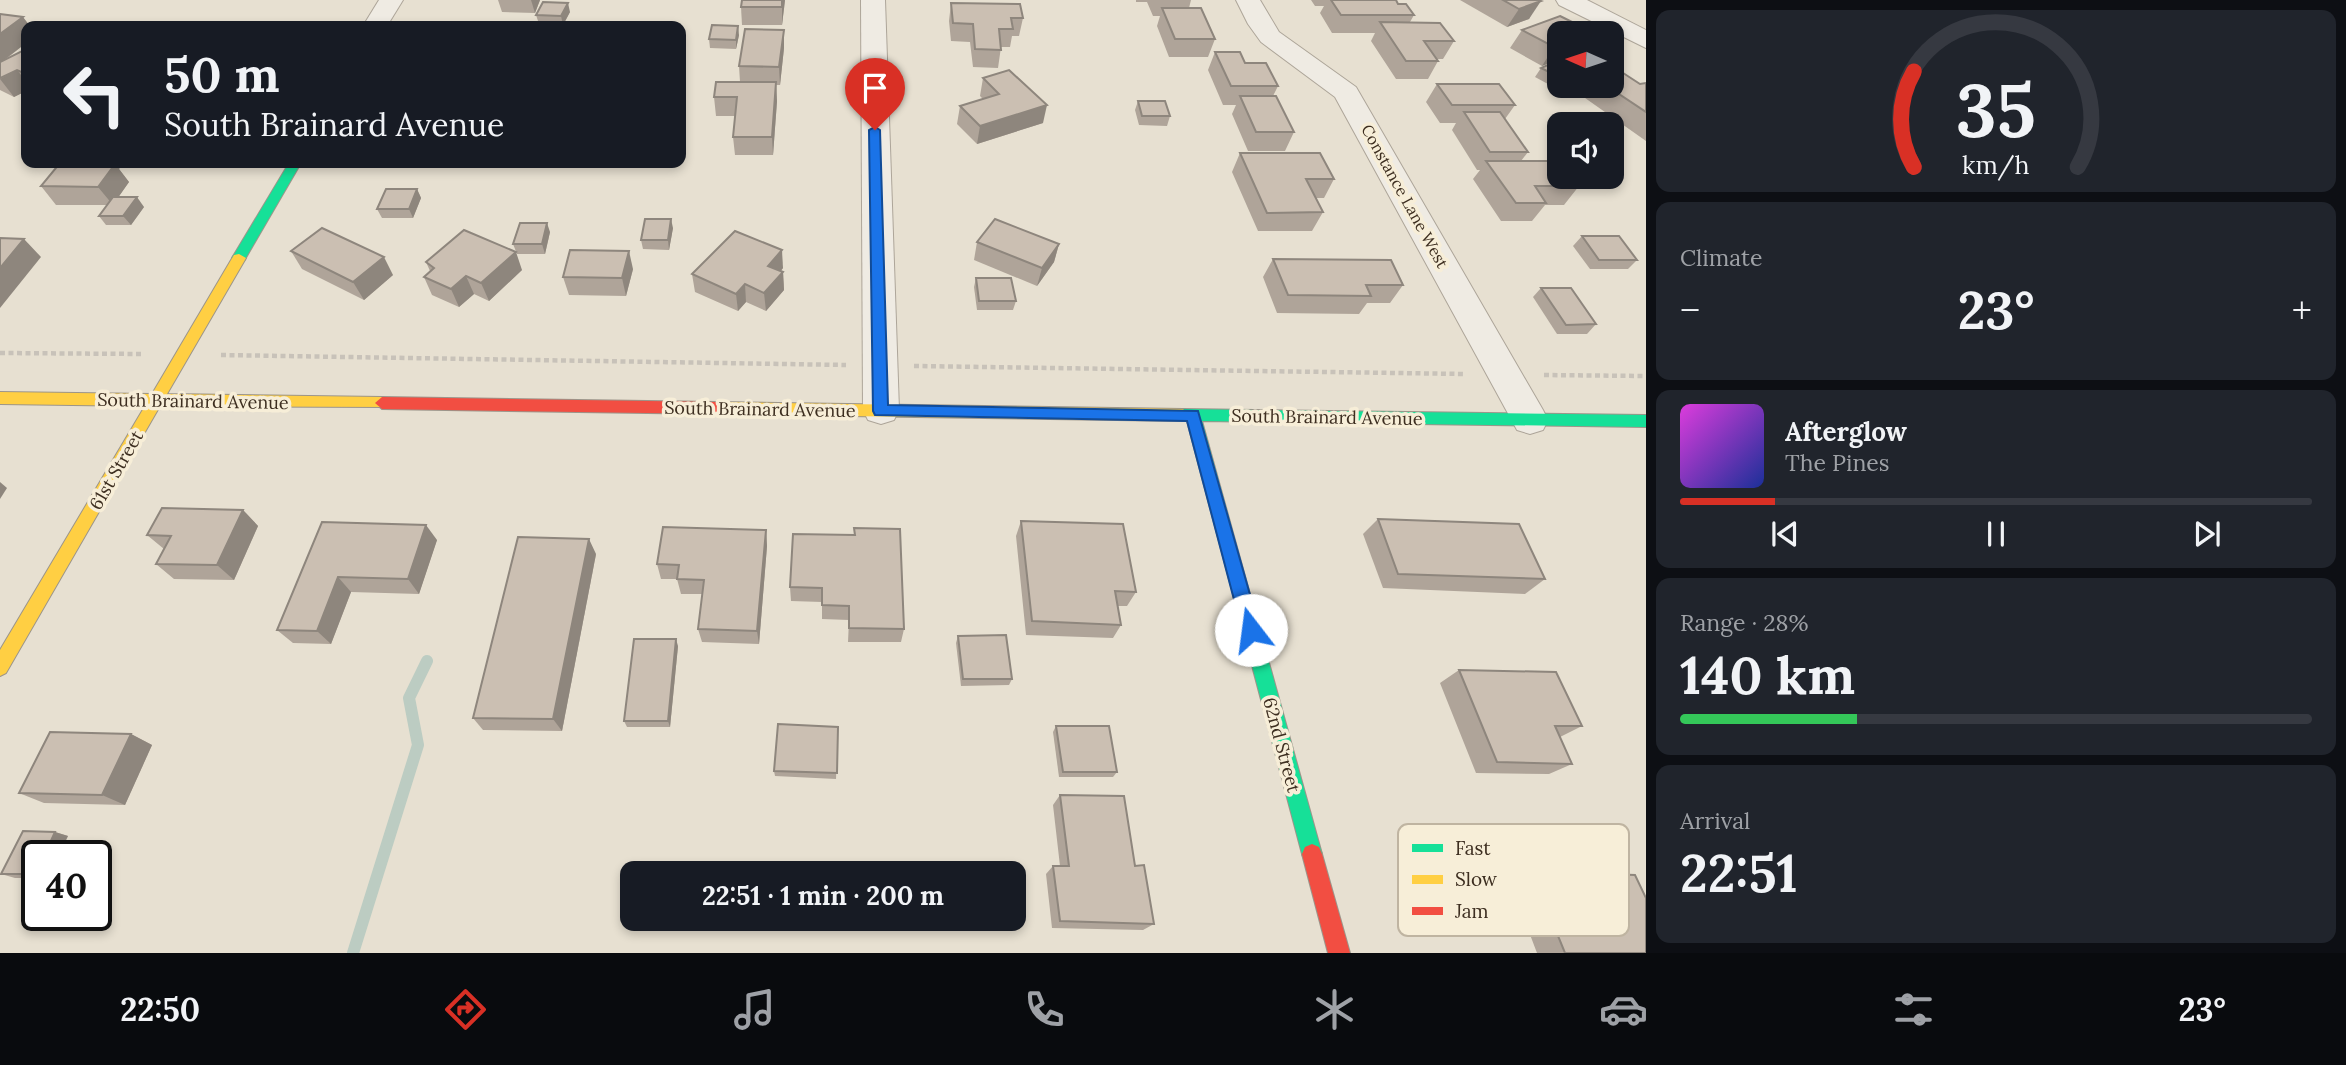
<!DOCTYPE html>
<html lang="en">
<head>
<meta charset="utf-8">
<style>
  body { margin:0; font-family:Lora,serif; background:#20242c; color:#f1f3f6; height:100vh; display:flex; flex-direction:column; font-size:26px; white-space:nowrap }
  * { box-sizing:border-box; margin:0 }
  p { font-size:23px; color:#9ea1a6 }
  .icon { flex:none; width:38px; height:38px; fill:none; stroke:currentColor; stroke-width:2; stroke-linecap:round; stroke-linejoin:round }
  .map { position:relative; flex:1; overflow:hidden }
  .details { display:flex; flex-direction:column; gap:10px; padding:10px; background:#0d0f14; width:700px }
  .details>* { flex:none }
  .top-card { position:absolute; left:21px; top:21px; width:665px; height:147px; border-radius:14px; box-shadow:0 4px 10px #0003; background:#171b24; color:#f1f3f6; overflow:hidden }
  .needle { width:46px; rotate:273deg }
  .fabs { position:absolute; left:1547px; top:21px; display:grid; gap:14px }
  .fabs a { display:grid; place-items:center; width:77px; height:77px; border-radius:14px; background:#171b24; box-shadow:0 4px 10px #0003; font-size:35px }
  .speed { position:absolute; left:21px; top:840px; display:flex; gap:14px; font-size:35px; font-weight:700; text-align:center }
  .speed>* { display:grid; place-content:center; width:91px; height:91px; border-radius:50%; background:#171b24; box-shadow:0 4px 10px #0003; line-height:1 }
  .speed .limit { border:4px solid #111; border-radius:10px; background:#fff; color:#111 }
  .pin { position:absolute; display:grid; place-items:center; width:60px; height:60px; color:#fff; margin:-72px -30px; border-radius:50% 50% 50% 0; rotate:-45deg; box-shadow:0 0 7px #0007 }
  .pin .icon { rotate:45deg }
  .me { position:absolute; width:77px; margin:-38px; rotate:345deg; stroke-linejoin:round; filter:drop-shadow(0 0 5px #0008) }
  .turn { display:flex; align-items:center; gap:24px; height:147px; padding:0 28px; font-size:32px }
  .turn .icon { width:91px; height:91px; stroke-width:2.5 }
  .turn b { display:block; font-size:49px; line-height:60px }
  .big { font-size:52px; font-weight:700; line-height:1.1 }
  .details .tile { flex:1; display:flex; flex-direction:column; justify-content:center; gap:10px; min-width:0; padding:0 24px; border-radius:14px; background:#20242c }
  .details .dial { align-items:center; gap:0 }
  .dial svg { height:182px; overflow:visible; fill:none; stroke:#363941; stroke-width:7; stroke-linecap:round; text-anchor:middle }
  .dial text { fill:#f1f3f6; stroke:none }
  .song { display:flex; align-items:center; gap:21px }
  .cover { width:84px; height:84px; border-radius:10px; background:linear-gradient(135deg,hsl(300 70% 55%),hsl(230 70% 35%)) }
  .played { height:7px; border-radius:4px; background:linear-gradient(90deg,#d93025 15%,#363941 15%) }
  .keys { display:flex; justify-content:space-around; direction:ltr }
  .heat { display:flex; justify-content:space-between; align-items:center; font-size:38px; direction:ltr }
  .charge { height:10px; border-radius:5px; background:linear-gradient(90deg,#34c759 28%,#363941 0) }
  .trip { position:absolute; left:620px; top:861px; width:406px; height:70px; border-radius:14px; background:#171b24; box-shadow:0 4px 10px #0003; font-weight:700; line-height:70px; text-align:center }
  .tab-bar { display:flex; height:112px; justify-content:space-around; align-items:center; background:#090b0e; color:#9ea1a6 }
  .tab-bar .icon { width:49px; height:49px }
  .tab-bar .on { color:#d93025 }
  .tab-bar b { font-size:32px; color:#f1f3f6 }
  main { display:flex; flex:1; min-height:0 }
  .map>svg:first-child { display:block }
</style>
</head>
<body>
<main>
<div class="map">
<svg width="1646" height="953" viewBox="0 0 1646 953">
  <rect width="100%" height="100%" fill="#e7e0d1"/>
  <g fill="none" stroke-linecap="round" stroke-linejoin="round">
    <polyline stroke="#bcccc2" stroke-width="12" points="353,953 418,745 409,698 427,661"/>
    <g stroke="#ada599" stroke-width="2">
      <g id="street">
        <polygon points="379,0 403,0 387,26 363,26"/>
        <polygon points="861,0 885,0 899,410 894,420 881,424 868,420 863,410"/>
        <polygon points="1236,0 1260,0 1279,32 1356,87 1543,410 1548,420 1543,430 1530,434 1517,430 1335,97 1261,42 1248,24"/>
        <polygon points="1556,0 1587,0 1646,30 1646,48 1559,5"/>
      </g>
    </g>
    <g stroke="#9c958a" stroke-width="2">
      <g id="fast">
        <polygon points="289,163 301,163 244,261 234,261 232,258"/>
        <polygon points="1183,409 1646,415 1646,427 1202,421 1322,854 1319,861 1312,864 1305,861 1302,854 1187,421 1178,419 1176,415"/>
      </g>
    </g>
    <g stroke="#9c958a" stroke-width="2">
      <g id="slow">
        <polygon points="239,254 246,258 167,394 382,397 387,399 389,403 387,407 160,406 6,673 0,676 0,650 145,406 0,404 0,392 152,394 234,255"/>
        <polygon points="717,402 1183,409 1190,415 1183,421 717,414 710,408"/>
      </g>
    </g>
    <g stroke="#9c958a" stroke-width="2">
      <g id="jam">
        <polygon points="382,397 717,402 724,408 717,414 382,409 375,403"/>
        <polygon points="1312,844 1319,847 1322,854 1350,953 1328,953 1302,854 1305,847"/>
      </g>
    </g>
    <g stroke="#c8c2b9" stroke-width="4.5" stroke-dasharray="5 3.5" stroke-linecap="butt">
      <polyline points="0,353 143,354"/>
      <polyline points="221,355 846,365"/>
      <polyline points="914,366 1465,374"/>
      <polyline points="1544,375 1646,376"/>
    </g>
    <use href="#street" fill="#efebe3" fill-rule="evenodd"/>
    <use href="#fast" fill="#16e098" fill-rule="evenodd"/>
    <use href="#slow" fill="#ffcf43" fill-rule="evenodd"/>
    <use href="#jam" fill="#f24e42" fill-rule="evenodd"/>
  </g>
  <g fill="#afa499">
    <polygon points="498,0 540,0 535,13 502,12"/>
    <polygon points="785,0 782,25 742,25 741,7"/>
    <polygon points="1136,0 1191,0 1189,8 1215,39 1208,57 1169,57 1157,26 1160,16 1153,16 1147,2 1136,2"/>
    <polygon points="1311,0 1396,0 1398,4 1414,15 1410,22 1454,41 1443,59 1437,59 1438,61 1428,79 1396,79 1371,41 1375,33 1332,33 1320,13 1324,6 1315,6"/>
    <polygon points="1460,0 1538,0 1529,19 1507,27"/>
    <polygon points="951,3 1023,18 1019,36 1012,36 1010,47 1001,47 998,68 973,67 970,42 951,41 949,21"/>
    <polygon points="570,12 563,25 539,24 536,15"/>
    <polygon points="0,14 26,26 26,43 5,60 26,49 26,91 14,97 0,90"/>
    <polygon points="784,30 784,48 780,85 776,85 777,101 773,155 735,155 733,137 735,116 716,116 714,97 740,82 739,66"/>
    <polygon points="1522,30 1588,30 1559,33 1559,59 1542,66 1510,48"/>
    <polygon points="739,35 736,49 710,48 709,39"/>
    <polygon points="1215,52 1245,63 1278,86 1273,96 1294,132 1285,151 1248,151 1232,114 1236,105 1223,105 1208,70"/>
    <polygon points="1559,60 1559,86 1569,86 1559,90 1535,77 1541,68"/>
    <polygon points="983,78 1043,123 977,144 957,124 960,106 983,99 980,96"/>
    <polygon points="1646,83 1646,141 1578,93 1584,86 1612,86 1640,84"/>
    <polygon points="1437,84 1515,105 1505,119 1528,152 1521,161 1579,186 1564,205 1545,205 1532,221 1501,221 1473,179 1480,170 1477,170 1452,130 1456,123 1440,123 1426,102"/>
    <polygon points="1138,101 1170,116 1167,126 1139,125 1135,110"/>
    <polygon points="1240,153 1334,179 1324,198 1315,198 1323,212 1312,231 1258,231 1232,172"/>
    <polygon points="60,163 121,163 122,164 119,169 129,182 118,197 144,207 131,225 106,225 99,216 107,205 56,205 41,186"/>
    <polygon points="417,189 421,198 413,218 382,218 377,209"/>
    <polygon points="673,228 669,250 643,249 641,240"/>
    <polygon points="550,232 545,254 517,254 513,244"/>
    <polygon points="1582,236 1637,260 1628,269 1590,269 1573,246"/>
    <polygon points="977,242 1059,244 1054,262 1037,286 974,260"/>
    <polygon points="291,251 393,275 364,300 302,269"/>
    <polygon points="1273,259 1403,285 1390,303 1367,303 1359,314 1277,313 1263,277"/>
    <polygon points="426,262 522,270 489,301 474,294 459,307 432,295 424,277 430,271"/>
    <polygon points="783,268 781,271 783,272 784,290 766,311 746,302 738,311 695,292 692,274"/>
    <polygon points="633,269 626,296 569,295 563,277"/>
    <polygon points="976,278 1016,301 1013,310 977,310 974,287"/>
    <polygon points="1541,288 1596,324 1587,334 1557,334 1533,297"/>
    <polygon points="243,510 258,526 234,580 174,579 156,564 164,549 147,535"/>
    <polygon points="1378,519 1545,579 1525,594 1383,588 1363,534"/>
    <polygon points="1021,521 1136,592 1127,606 1118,606 1121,625 1113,638 1026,635 1016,536"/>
    <polygon points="322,522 437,540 419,594 351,592 331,644 293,643 277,630"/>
    <polygon points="854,528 904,629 901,642 848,642 849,620 822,619 822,602 791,601 790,587 854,535"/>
    <polygon points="766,530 767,546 759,644 702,642 698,629 703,594 681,594 677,579 661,579 657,564"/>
    <polygon points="596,554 562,731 483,730 473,718"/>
    <polygon points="958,636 1012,679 1009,685 961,686 956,643"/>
    <polygon points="678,646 670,727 627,727 624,721"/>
    <polygon points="1459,670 1582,726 1560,737 1572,764 1549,774 1476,773 1440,683"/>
    <polygon points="1056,726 1117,772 1113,777 1059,777 1053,732"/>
    <polygon points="838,727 836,779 775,776 774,771"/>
    <polygon points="131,734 152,745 125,805 44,803 19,793"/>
    <polygon points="1060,795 1154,924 1143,930 1052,928 1046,874 1053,866 1060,866 1053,805"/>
    <polygon points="55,832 68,836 37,856 37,878 15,878 1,874"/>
    <polygon points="1579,873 1646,953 1537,953 1523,916 1547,909 1565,909 1554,881"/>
  </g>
  <g fill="#8e867d">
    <polygon points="531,0 540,0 535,13"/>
    <polygon points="782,0 785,0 782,25"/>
    <polygon points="1541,1 1529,19 1507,27 1519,9"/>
    <polygon points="568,3 570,12 563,25 561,16"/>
    <polygon points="23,17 30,26 26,26 26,43 0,63 0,34"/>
    <polygon points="738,26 739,35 736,49 736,40"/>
    <polygon points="784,30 784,48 780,85 779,67"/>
    <polygon points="1559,45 1559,59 1542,66 1554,47"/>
    <polygon points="17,70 26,81 26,91 14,97 0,79"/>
    <polygon points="776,82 777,101 773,155 772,137"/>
    <polygon points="1562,86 1569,86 1559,90"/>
    <polygon points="1047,105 1043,123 977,144 980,126"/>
    <polygon points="96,163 121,163 122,164 119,169 129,182 113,205 98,187 95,164"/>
    <polygon points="417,189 421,198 413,218 409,209"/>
    <polygon points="137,197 144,207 131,225 123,216"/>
    <polygon points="671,219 673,228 669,250 668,240"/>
    <polygon points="547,223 550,232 545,254 542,244"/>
    <polygon points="24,239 41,257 0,308 0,268"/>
    <polygon points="1059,244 1054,262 1037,286 1042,268"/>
    <polygon points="782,250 783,268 769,284 768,266"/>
    <polygon points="629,251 633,269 626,296 622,278"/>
    <polygon points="516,252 522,270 489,301 481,283"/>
    <polygon points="384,257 393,275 364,300 353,282"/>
    <polygon points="783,272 784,290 766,311 764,293"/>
    <polygon points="466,276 474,294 459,307 451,289"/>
    <polygon points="745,284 746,302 738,311 736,294"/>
    <polygon points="0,482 7,488 0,499"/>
    <polygon points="243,510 258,526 234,580 217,565"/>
    <polygon points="426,525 437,540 419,594 408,579"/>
    <polygon points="766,530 767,546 759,644 757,631"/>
    <polygon points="589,539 596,554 562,731 553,719"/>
    <polygon points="338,577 351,592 331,644 317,631"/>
    <polygon points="676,639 678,646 670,727 668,721"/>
    <polygon points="131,734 152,745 125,805 102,795"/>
    <polygon points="55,832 68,836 59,856 44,856"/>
  </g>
  <g fill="#cbbfb2" stroke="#8e867d" stroke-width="2">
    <polygon points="742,0 782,0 782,7 741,7"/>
    <polygon points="1331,0 1396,0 1398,4 1406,4 1414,15 1341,15"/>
    <polygon points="1503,0 1538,0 1541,1 1519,9"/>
    <polygon points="543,2 568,3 561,16 536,15"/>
    <polygon points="951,3 1020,4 1023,18 1011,18 1013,29 999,29 1001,50 975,49 973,24 953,23"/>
    <polygon points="1162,8 1201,8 1215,39 1175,39"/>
    <polygon points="0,14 23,17 0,34"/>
    <polygon points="1560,16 1588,30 1594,28 1605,33 1559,33 1559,45 1554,47 1522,30"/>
    <polygon points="1380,22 1440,23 1454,41 1424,41 1438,61 1406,61"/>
    <polygon points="477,23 534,24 533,26 476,26"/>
    <polygon points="712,25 738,26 736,40 709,39"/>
    <polygon points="745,29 784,30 779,67 739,66"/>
    <polygon points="1612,37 1618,40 1612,43"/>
    <polygon points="26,49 26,74 17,70 0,78 0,62"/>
    <polygon points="1215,52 1240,52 1245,63 1266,63 1278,86 1231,86"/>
    <polygon points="1559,60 1559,77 1541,68"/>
    <polygon points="1617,69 1640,84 1646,83 1646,112 1607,86 1612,86 1612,70"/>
    <polygon points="1009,70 1047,105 980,126 960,106 999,94 983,78"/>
    <polygon points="716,82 776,82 772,137 733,137 737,97 714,97"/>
    <polygon points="1437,84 1499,84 1515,105 1452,105"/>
    <polygon points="1240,96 1276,96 1294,132 1256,132"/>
    <polygon points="1138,101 1165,101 1170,116 1142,116"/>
    <polygon points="1464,112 1500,112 1528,152 1490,152"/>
    <polygon points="1240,153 1320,153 1334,179 1306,179 1323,212 1267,213"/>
    <polygon points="1486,161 1559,161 1559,177 1572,177 1579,186 1535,186 1546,203 1516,203"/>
    <polygon points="60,163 96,163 95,164 115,164 98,187 41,186"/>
    <polygon points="386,189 417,189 409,209 377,209"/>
    <polygon points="113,197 137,197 123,216 99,216"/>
    <polygon points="645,219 671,219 668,240 641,240"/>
    <polygon points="995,219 1059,244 1042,268 977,242"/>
    <polygon points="520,223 547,223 542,244 513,244"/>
    <polygon points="322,228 384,257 353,282 291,251"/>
    <polygon points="464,230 516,252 481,283 466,276 451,289 424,277 434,268 426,262"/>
    <polygon points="735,231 782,250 768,266 783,272 764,293 745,284 736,294 692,274"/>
    <polygon points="1582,236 1619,236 1637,260 1599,260"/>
    <polygon points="0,238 24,239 0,268"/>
    <polygon points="570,250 629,251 622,278 563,277"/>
    <polygon points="1273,259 1391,260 1403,285 1366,285 1371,296 1288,295"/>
    <polygon points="976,278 1011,278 1016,301 979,301"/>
    <polygon points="1541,288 1571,288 1596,324 1566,325"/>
    <polygon points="162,508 243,510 217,565 156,564 171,536 147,535"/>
    <polygon points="1378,519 1519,524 1545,579 1398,574"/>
    <polygon points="1021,521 1123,524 1136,592 1115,591 1121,625 1032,621"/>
    <polygon points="322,522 426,525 408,579 338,577 317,631 277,630"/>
    <polygon points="663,527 766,530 757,631 698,629 704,580 677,579 679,565 657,564"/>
    <polygon points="854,528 900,529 904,629 849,628 849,606 822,605 822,588 790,587 793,534 855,535"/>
    <polygon points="518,537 589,539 553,719 473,718"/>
    <polygon points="1006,635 1012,679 963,679 958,636"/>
    <polygon points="634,639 676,639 668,721 624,721"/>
    <polygon points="1459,670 1556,672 1582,726 1555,726 1572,764 1497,762"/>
    <polygon points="778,724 838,727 837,773 774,771"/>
    <polygon points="1056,726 1109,726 1117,772 1063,772"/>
    <polygon points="50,732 131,734 102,795 19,793"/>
    <polygon points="1060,795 1124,796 1135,866 1144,865 1154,924 1060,921 1053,866 1069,866"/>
    <polygon points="23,831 55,832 44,856 37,856 37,870 35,874 1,874"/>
    <polygon points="1579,873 1635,875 1646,898 1646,953 1565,953 1547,909 1595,910"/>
  </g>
  <polygon fill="#1a73e8" stroke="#114b97" stroke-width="2" points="875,127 880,130 888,405 1198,411 1260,630 1258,636 1251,638 1245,636 1242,630 1187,421 875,415 873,411 869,130"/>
  <g text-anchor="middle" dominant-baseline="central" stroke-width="7" stroke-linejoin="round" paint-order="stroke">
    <g font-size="16" fill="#3d2e20" stroke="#f7eed8">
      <text transform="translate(1405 196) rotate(61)">Constance Lane West</text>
    </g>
    <g font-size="18" fill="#3d2e20" stroke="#f7eed8">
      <text transform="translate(193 401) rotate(1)">South Brainard Avenue</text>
      <text transform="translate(760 409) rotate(1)">South Brainard Avenue</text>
      <text transform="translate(1327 417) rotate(1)">South Brainard Avenue</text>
      <text transform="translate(116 470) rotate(-60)">61st Street</text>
      <text transform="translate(1282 745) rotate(75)">62nd Street</text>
    </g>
  </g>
  <rect x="1398" y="824" width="231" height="112" rx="10" fill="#f7eed8" stroke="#bfb4a1" stroke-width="2"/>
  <rect x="1412" y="844" width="31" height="8" fill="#16e098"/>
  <rect x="1412" y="875" width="31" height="9" fill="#ffcf43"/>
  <rect x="1412" y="907" width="31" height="8" fill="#f24e42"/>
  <g font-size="19" fill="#3d2e20">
    <text x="1455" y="855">Fast</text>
    <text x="1455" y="886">Slow</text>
    <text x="1455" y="918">Jam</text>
  </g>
</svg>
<div class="fabs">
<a><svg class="needle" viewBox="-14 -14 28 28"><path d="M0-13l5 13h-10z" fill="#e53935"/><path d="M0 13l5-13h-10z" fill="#9ea1a6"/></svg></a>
<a><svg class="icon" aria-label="sound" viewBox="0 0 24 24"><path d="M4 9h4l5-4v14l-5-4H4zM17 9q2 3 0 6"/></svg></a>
</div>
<div class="speed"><div class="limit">40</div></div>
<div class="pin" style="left:875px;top:130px;background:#d93025"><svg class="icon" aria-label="arrive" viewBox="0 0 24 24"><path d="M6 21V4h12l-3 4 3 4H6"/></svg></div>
<svg class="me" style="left:1251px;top:630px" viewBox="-20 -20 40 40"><circle r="19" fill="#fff"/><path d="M0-13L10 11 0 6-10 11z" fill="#1a73e8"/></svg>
<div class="trip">22:51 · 1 min · 200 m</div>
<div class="top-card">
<div class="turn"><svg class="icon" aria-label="left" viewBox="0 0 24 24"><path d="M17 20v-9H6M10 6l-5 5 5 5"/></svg><div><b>50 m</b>South Brainard Avenue</div></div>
</div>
</div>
<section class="details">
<div class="tile dial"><svg viewBox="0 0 100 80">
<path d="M14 69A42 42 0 1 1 86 69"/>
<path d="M14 69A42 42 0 0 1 14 27" stroke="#d93025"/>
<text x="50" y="56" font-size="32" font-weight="700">35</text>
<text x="50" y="72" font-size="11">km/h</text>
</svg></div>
<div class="tile"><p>Climate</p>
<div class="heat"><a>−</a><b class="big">23°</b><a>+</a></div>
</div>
<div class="tile">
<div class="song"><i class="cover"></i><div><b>Afterglow</b><p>The Pines</p></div></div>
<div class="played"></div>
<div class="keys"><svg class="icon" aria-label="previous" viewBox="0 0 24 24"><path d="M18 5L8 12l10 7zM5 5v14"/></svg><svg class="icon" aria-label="pause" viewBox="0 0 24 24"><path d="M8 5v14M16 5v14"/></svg><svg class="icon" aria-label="next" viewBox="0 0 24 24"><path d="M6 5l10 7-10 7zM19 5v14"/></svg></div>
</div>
<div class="tile"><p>Range · 28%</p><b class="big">140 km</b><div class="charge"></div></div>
<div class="tile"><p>Arrival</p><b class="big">22:51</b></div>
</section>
</main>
<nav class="tab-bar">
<b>22:50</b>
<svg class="icon on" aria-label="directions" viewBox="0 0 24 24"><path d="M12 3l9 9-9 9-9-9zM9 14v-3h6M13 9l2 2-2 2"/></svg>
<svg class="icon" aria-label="music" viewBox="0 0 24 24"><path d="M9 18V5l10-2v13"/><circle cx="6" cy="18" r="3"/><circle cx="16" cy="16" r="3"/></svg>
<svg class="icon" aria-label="phone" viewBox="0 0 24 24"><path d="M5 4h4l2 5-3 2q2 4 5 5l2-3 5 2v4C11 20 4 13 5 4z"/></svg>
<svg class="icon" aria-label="climate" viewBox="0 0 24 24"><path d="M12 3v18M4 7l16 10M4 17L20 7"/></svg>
<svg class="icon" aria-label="car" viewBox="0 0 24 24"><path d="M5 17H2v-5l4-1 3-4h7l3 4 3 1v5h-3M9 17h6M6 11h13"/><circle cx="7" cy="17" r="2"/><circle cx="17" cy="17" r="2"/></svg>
<svg class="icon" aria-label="filters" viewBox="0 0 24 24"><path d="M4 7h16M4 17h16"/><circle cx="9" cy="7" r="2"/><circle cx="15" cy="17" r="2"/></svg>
<b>23°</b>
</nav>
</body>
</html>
